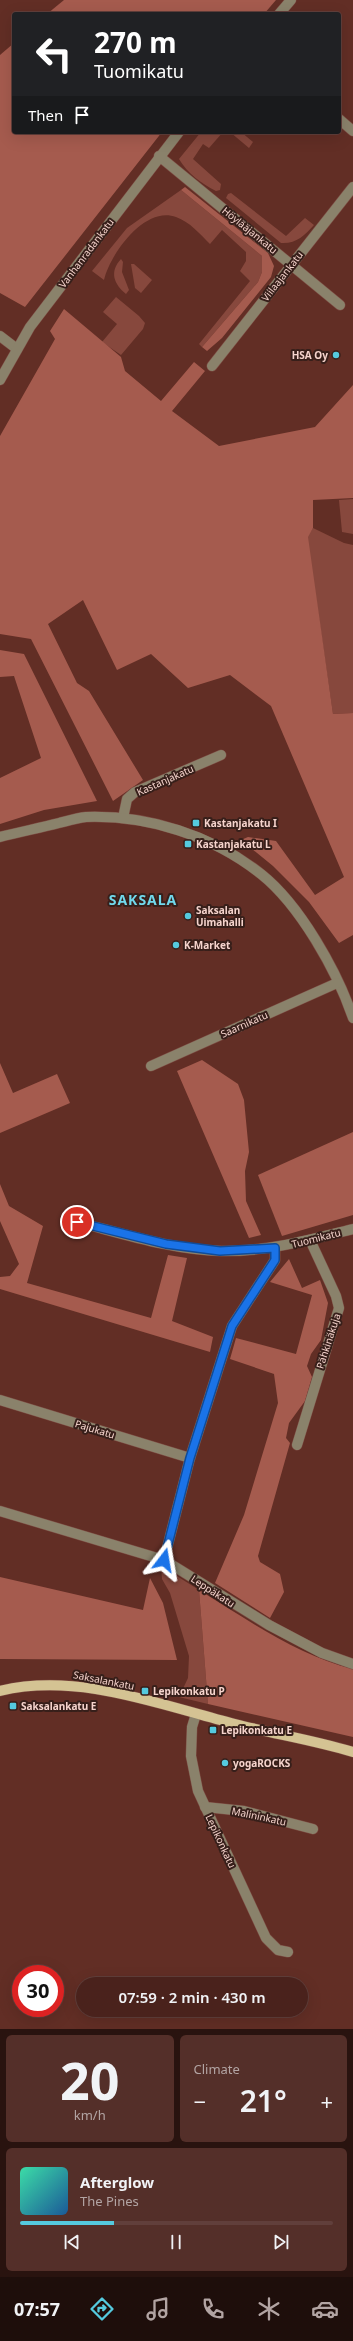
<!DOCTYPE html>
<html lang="en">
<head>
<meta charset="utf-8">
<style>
  body { margin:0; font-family:"Noto Sans",sans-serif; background:#542f29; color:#f1f3f6; height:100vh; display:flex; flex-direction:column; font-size:15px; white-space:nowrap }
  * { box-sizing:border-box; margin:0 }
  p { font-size:13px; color:#b2a4a3 }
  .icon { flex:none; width:22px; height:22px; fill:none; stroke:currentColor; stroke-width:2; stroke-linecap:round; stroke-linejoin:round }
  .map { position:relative; height:2029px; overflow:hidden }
  .side { display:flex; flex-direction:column; gap:6px; padding:6px; background:#29130f; flex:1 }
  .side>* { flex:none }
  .banner { position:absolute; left:12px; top:12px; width:329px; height:122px; border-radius:4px; box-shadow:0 4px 16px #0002,0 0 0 1px #613f3b; background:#202124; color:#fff; overflow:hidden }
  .speed { position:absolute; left:12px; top:1965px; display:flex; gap:8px; font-size:20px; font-weight:700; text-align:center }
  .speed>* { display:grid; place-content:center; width:52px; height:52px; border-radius:50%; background:#4a221c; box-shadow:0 4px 16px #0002,0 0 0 1px #613f3b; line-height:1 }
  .speed .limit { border:6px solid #d22; background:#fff; color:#111 }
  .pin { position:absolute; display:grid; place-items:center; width:34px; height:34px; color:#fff; margin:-17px; border:2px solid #fff; border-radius:50%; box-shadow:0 1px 4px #0007 }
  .me { position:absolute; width:44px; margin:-22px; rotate:14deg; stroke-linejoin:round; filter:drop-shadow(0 0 3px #0008) }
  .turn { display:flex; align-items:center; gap:14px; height:84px; padding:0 16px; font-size:18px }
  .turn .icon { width:52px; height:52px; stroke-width:2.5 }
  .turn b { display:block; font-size:28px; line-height:34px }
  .then { display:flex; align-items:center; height:38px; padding:0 16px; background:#0003; gap:8px; font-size:15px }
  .big { font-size:30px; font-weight:600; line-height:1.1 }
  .side .card { flex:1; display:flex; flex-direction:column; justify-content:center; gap:6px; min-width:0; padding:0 14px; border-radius:6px; background:#542f29 }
  .side .dial { align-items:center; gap:0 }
  .dial b { font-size:52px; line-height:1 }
  .song { display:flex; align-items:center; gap:12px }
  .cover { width:48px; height:48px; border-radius:6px; background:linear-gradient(135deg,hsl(160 70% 55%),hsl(210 70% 35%)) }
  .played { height:4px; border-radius:2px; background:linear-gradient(90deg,#55cadf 30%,#613f3b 30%) }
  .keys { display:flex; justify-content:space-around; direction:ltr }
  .heat { display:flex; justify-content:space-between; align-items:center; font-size:22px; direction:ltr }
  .side .tiles { flex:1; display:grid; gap:6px; grid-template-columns:1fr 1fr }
  .card:last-child { grid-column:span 2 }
  .trip { position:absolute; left:76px; top:1977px; width:232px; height:40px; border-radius:20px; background:#4a221c; box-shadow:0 4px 16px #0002,0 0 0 1px #613f3b; font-weight:600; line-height:40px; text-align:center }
  .tab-bar { display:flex; height:64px; justify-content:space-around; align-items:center; background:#1e0e0b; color:#b2a4a3 }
  .tab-bar .icon { width:28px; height:28px }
  .tab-bar .on { color:#55cadf }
  .tab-bar b { font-size:18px; color:#f1f3f6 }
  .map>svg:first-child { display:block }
</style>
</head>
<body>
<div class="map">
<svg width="353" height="2029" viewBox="0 0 353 2029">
  <rect width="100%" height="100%" fill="#622e25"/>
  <g fill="#87483d">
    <path d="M201 132H223L209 148 203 144 193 159 221 184 220 190 216 191C202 184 187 173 179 159Z"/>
    <polygon points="230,132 241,132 253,142 249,148"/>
    <path d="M181 190 262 256V272L258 282 202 347 199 344 250 281 240 271 246 261V252L222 230 210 244C200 234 190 222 176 217 145 205 110 254 104 280L92 271 127 228Z"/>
    <path d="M231 193 286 236 305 218 314 225C304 236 296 244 281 243L226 198 228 194Z"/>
    <path d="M121 259 123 262 122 272 129 290 126 294C114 284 109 272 121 259Z"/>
    <polygon points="131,264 134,264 152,280 141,293 135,288"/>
    <polygon points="116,297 139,316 145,323 143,329 121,355 102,342 117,324 103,312"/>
    <polygon points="353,499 353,534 342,532 339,500"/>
    <polygon points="313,528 344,543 353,545 353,713 333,714 307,537"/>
    <polygon points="161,1566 199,1590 208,1704 179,1697 188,1678 189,1656 170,1593 162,1579"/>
  </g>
  <g fill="#a55b4e">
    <polygon points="64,0 276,0 264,14 47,14"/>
    <polygon points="14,43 14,132 162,132 25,307 0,293 0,55"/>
    <polygon points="185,187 268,253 274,266 271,277 222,338 207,351 202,347 258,282 262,272 262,256 181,190"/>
    <polygon points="64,309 121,357 125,371 161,401 194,362 205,371 172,411 219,446 315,427 353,385 353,498 313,500 313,528 308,537 333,714 353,713 353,935 339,943 309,902 273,866 241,840 248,837 276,841 315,895 344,877 271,706 230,675 188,688 151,654 117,670 83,600 48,624 77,683 89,691 143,780 113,801 31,639 0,634 0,436 55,339 50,331"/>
    <polygon points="0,650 24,654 97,801 44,810 0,824 0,778 41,758 14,676 0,677"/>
    <polygon points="202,1060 238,1084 244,1100 249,1152 245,1171 246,1201 261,1235 249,1238 177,1071"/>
    <polygon points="0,1063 13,1093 57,1074 70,1103 0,1133"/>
    <polygon points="353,1132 353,1215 282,1236 258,1175"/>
    <polygon points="0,1184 9,1206 43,1226 27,1283 151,1318 168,1255 187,1258 172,1321 213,1337 210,1352 0,1289 0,1277 10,1276 19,1264 0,1221"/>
    <polygon points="289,1259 302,1288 320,1280 328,1303 321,1340 311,1354 307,1366 312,1377 305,1401 289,1423 286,1438 290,1443 258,1556 260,1562 280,1574 284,1592 270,1618 215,1583 244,1515 278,1403 274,1374 230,1359 236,1338 296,1354 312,1295 270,1282"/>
    <polygon points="0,1577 143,1610 150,1578 163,1603 177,1660 0,1659"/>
    <path d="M199 1590C248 1620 297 1655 353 1669V1737L208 1704Z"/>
  </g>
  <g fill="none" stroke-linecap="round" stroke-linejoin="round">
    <g stroke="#7d4c43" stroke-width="11">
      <g id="minor">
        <polyline points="279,14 291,0"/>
        <polyline points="339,119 353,131"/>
        <polyline points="159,156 340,305"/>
        <polyline points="0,336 17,349"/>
        <polyline points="212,366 353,187"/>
        <polyline points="0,380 30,327 179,132"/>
        <polyline points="123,818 127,799 135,792 221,755"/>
        <path d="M0 837C20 832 39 828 59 823 67 821 77 818 86 817 147 815 212 835 261 874 300 905 337 971 353 1018"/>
        <polyline points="151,1066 337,983"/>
        <path d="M69 1216 77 1222C124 1234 173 1250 221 1251 267 1252 309 1240 353 1229"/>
        <polyline points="0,1400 190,1458"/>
        <polyline points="297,1445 339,1308 336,1296 310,1240"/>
        <polyline points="0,1511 164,1560 269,1625 322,1653 353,1664"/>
        <polyline points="164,1560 190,1458 232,1326 275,1260 275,1248"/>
        <polyline points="196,1714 192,1727 191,1756 198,1791 266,1938 278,1950 288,1952"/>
        <polyline points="205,1807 244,1811 313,1829"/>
      </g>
    </g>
    <g stroke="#7d4c43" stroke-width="11">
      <path id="major" d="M0 1691C78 1672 160 1705 235 1724 274 1734 314 1740 353 1752"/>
    </g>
    <use href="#minor" stroke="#8a826b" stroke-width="10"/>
    <use href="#major" stroke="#d4c393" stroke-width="10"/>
  </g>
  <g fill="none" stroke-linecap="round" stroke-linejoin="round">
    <g stroke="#114b97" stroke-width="10">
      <polyline id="route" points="77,1222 166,1244 220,1251 275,1248 275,1260 232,1326 190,1458 164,1560"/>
    </g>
    <use href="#route" stroke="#1a73e8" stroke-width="7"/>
  </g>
  <g fill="#55cadf" stroke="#371f1a" stroke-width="1.5">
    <circle cx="336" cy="355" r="4"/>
    <rect x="192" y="819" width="8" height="8" rx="2"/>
    <rect x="184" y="840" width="8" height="8" rx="2"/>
    <circle cx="188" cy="916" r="4"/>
    <circle cx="176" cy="945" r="4"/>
    <rect x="141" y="1687" width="8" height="8" rx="2"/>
    <rect x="9" y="1702" width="8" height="8" rx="2"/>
    <rect x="209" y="1726" width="8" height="8" rx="2"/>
    <circle cx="225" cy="1763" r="4"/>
  </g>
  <g text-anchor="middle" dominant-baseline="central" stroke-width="4" stroke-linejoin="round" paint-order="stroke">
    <g font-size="10" fill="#f6d4cd" stroke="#371f1a">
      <text transform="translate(250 230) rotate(39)">Höylääjankatu</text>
      <text transform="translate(86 253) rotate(-53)">Vanhanradankatu</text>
      <text transform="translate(282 276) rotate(-52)">Viilaajankatu</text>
      <text transform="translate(165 780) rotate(-24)">Kastanjakatu</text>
      <text transform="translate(244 1024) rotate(-24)">Saarnikatu</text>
      <text transform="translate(316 1238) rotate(-14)">Tuomikatu</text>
      <text transform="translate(328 1341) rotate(-72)">Pähkinäkuja</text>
      <text transform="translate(95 1429) rotate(17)">Pajukatu</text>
      <text transform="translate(213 1591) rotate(33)">Leppäkatu</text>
      <text transform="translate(104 1680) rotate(11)">Saksalankatu</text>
      <text transform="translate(259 1816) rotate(12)">Malininkatu</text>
      <text transform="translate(221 1841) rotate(65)">Lepikonkatu</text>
    </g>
    <g font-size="10" font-weight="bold" fill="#f6d4cd" stroke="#371f1a" text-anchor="start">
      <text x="328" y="355" text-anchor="end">HSA Oy</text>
      <text x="204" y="823">Kastanjakatu I</text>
      <text x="196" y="844">Kastanjakatu L</text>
      <text x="196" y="910">Saksalan<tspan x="196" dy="12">Uimahalli</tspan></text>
      <text x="184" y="945">K-Market</text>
      <text x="153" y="1691">Lepikonkatu P</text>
      <text x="21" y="1706">Saksalankatu E</text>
      <text x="221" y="1730">Lepikonkatu E</text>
      <text x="233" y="1763">yogaROCKS</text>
    </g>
    <g font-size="14" font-weight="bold" letter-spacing="1" fill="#71d9ec" stroke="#371f1a">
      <text x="143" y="899">SAKSALA</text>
    </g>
  </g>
</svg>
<div class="speed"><div class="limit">30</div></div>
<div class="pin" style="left:77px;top:1222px;background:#d93025"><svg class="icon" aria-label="arrive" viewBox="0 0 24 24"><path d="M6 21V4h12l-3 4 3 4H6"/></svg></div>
<svg class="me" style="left:164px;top:1560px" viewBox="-20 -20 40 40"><path d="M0-17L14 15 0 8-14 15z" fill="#1a73e8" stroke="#fff" stroke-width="4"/></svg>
<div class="trip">07:59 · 2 min · 430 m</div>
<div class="banner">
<div class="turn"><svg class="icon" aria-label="left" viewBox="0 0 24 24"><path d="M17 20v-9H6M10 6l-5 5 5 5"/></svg><div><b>270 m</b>Tuomikatu</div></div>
<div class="then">Then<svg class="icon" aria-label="arrive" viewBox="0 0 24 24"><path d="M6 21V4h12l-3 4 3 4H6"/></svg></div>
</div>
</div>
<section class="side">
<div class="tiles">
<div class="card dial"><b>20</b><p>km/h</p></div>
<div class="card"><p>Climate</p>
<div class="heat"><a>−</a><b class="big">21°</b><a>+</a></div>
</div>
<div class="card">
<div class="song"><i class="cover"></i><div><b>Afterglow</b><p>The Pines</p></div></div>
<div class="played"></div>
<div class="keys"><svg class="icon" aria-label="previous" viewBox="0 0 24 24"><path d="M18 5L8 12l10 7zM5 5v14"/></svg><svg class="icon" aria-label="pause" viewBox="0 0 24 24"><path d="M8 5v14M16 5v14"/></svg><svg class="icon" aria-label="next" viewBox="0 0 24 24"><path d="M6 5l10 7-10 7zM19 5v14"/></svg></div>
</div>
</div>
</section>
<nav class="tab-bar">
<b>07:57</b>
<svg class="icon on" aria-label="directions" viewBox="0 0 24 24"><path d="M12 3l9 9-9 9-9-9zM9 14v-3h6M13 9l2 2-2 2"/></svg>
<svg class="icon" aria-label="music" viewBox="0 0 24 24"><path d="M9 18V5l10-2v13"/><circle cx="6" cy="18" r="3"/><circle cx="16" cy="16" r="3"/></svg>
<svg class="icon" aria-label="phone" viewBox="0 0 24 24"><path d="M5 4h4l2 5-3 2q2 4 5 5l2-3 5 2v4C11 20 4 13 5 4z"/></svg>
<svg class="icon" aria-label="climate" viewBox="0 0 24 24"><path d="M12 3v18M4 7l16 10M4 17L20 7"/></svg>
<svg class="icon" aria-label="car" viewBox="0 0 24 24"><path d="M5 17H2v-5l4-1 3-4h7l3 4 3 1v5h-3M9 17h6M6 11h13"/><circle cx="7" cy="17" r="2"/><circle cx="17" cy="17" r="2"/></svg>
</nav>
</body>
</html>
